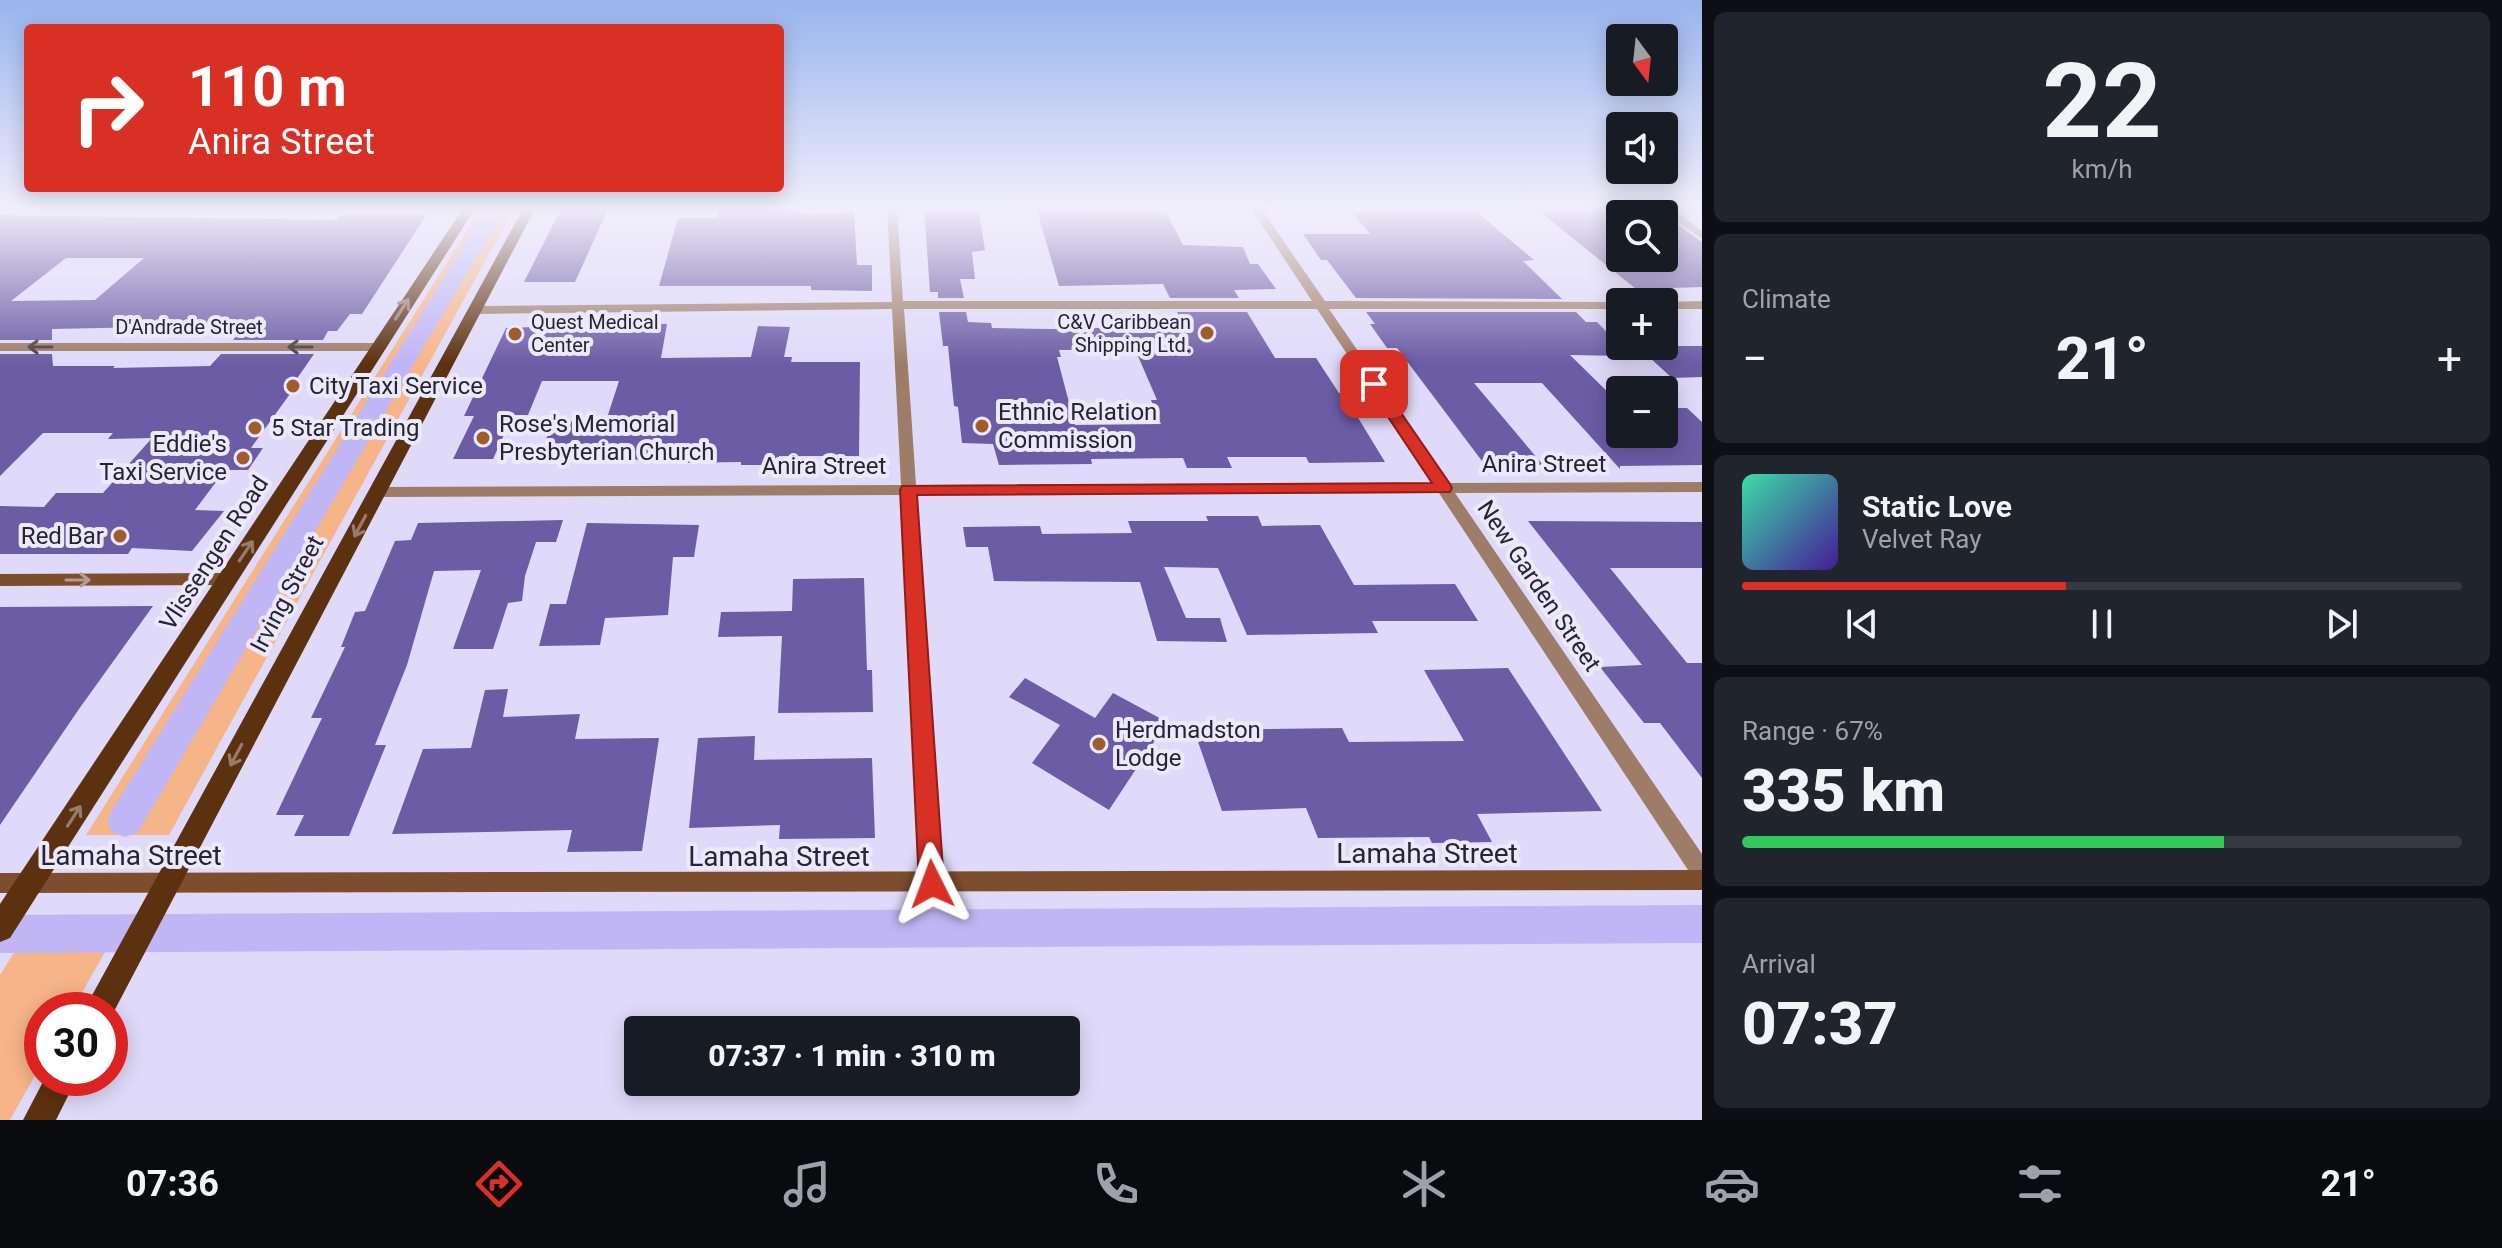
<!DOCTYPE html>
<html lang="en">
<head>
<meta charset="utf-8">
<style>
  body { margin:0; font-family:Roboto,sans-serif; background:#20242c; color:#f1f3f6; height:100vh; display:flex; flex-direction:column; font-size:30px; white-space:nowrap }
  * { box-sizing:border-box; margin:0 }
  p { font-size:26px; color:#9ea1a6 }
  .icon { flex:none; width:44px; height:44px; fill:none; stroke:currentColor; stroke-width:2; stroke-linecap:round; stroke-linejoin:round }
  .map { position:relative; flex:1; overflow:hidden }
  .panel { display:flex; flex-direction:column; gap:12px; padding:12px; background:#0d0f14; width:800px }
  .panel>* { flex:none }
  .guide { position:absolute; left:24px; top:24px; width:760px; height:168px; border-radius:8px; box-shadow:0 4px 20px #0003; background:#d93025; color:#fff; overflow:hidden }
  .needle { width:52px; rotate:165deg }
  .buttons { position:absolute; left:1606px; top:24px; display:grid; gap:16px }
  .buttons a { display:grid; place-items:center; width:72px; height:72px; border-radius:8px; background:#171b24; box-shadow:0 4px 20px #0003; font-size:40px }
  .speed { position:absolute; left:24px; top:992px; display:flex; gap:16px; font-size:40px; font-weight:700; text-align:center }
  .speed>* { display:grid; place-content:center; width:104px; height:104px; border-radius:50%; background:#171b24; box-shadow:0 4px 20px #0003; line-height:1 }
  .speed .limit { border:12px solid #d22; background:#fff; color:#111 }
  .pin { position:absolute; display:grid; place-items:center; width:68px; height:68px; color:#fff; margin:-34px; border-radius:16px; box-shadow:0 4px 12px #0006 }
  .me { position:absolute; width:88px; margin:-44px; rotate:357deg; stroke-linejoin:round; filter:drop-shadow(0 0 6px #0008) }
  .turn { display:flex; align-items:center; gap:28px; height:168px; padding:0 32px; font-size:36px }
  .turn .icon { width:104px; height:104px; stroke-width:2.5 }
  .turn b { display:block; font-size:56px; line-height:68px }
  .big { font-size:60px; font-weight:800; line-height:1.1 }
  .panel .card { flex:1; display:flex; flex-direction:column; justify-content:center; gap:12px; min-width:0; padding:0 28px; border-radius:12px; background:#20242c }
  .panel .dial { align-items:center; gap:0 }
  .dial b { font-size:104px; line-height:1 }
  .song { display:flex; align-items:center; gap:24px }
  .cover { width:96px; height:96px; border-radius:12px; background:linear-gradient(135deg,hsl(160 70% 55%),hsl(260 70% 35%)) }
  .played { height:8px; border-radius:4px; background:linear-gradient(90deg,#d93025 45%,#363941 45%) }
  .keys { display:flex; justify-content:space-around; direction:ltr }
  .heat { display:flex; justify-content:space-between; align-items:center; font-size:44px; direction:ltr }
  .charge { height:12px; border-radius:6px; background:linear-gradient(90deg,#34c759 67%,#363941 0) }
  .trip { position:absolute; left:624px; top:1016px; width:456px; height:80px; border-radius:8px; background:#171b24; box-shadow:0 4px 20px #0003; font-weight:800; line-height:80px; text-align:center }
  .menu { display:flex; height:128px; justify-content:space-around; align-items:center; background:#090b0e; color:#9ea1a6 }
  .menu .icon { width:56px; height:56px }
  .menu .active { color:#d93025 }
  .menu b { font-size:36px; color:#f1f3f6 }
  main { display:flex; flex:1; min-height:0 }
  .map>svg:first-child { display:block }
</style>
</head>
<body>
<main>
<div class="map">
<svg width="1702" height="1120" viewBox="0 0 1702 1120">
  <rect width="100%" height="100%" fill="#dfdaf9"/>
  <g fill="#f6b589">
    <polygon points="482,207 515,207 169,835 86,835"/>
    <polygon points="34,921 121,924 72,1010 42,1010 42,1063 10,1120 0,1120 0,975"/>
  </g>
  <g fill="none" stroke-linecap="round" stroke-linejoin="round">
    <g fill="#c0b5f5" fill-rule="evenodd">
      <polygon points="488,207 506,207 138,832 125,837 112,832 107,821 112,810"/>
      <polygon points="1702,905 1702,943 0,953 0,915"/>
    </g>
  </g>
  <g fill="#6c5ca5" fill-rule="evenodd">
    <polygon points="562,207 609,207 575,282 524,282"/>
    <polygon points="801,207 800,214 854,212 857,265 872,265 872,291 811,290 811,286 659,286 678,218 717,218 719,208"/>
    <polygon points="924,207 978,207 985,250 972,252 975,279 960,279 964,298 938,298 938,292 930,292"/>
    <polygon points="1036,207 1166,212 1183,245 1243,247 1250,264 1258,264 1276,289 1234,290 1239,298 1170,298 1163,284 1059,286"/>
    <polygon points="1386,207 1472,208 1534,260 1523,261 1562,299 1356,298 1327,260 1321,260 1303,234 1370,234 1352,212 1389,212"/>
    <polygon points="1534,207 1620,207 1620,258 1664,258 1664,215 1702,242 1702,287 1636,289"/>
    <path d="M427 214 362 314H350L337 331H328L323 340H233L246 325 52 329V340H0V215L336 220 341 215ZM66 258H144L95 300 11 301Z"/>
    <path d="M939 312H966L968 322 991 323 992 328 1052 329 1184 326 1177 312H1247L1275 358H1316L1339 393H1343L1385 462 1309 463 1306 457H1227L1232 468H1187L1183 458 1091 459 1092 464 999 465 993 444 962 443 958 407 954 406 948 346H943ZM1135 349 1157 400H1151L1161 424 1075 425 1057 357H1061L1059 350Z"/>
    <polygon points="1366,312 1576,312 1586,322 1597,322 1630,356 1570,355 1620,404 1620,434 1650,434 1664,448 1664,408 1687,408 1702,422 1702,465 1620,466 1620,469 1542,383 1474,383 1543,465 1485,465 1397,348 1387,348 1370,324 1375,324"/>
    <polygon points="636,323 667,324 661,358 751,357 758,326 790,327 784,357 792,357 791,362 860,362 859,456 779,456 778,465 741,465 741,462 674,463 675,458 627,460 629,448 588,450 586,454 541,455 552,422 606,421 619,381 542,381 528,415 513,415 493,459 453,459 474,416 464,416 506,328"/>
    <polygon points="1637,346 1702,346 1702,377 1672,378"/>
    <polygon points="0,354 52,354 53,366 115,366 113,368 210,366 221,354 314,354 296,380 300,380 251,448 263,448 248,470 225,470 195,510 224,511 192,551 132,548 128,554 0,554 0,506 44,507 56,493 103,493 152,438 108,439 113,433 43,433 0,476"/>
    <polygon points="1206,516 1258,516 1262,526 1320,525 1354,585 1455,584 1478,621 1372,621 1378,633 1247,635 1218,568 1164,567 1186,618 1220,618 1227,642 1157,641 1140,582 994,581 988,547 966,547 963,527 1040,526 1042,534 1132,533 1128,521 1208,521"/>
    <polygon points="563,520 556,542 536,542 525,576 522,601 508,603 493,649 453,649 481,570 434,571 407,665 375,745 386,745 349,836 294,836 304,815 276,815 322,718 311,718 345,647 341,647 355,612 365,611 395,541 411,540 418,523"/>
    <polygon points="1528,521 1702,522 1702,568 1610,568 1687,663 1702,663 1702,778 1660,723 1644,723 1600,667 1642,665"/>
    <polygon points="587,523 699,525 694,557 673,557 668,615 605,618 600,645 539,646 550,604 566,604"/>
    <polygon points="864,578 867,670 872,670 873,712 778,713 782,636 718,637 721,612 792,611 793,579"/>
    <polygon points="153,606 79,709 0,825 0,607"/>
    <polygon points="1508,668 1602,811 1477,814 1492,842 1432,843 1429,837 1318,838 1306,808 1222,811 1194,730 1342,728 1349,742 1464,741 1424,670"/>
    <polygon points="1025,678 1095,718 1113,693 1167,722 1109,810 1032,763 1060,725 1009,697"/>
    <polygon points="508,689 503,717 580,714 575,739 659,738 642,851 567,852 572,830 392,834 423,749 471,748 485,690"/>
    <polygon points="755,736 754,760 872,758 875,838 779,839 780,825 689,828 698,738"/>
  </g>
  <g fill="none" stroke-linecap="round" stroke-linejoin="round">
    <g fill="#9e7d68" fill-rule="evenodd">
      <path d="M887 207H897L903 301H1312L1250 207H1260L1325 301 1622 302 1620 309H1329L1449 483 1702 482V492L1455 493 1702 854V882L1694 879 1439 493 916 495 943 884 940 891 932 894 924 891 921 884 902 495 379 497 372 492 379 487 901 485 892 309 476 314 470 310 476 306 892 302ZM904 309H1317L1433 483 916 485Z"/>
      <polygon points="1658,207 1670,207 1702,231 1702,239"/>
      <polygon points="1702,301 1702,309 1664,309 1662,302"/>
      <polygon points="0,343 378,343 384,347 378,351 0,351"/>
    </g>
    <g fill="#7c4e2e" fill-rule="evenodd">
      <polygon points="227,573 235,579 227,585 0,586 0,574"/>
      <polygon points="1702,870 1702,890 0,893 0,873"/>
    </g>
    <g fill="#5c310f" fill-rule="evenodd">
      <polygon points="464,207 476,207 10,938 0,942 0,904"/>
      <polygon points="524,207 536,207 110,1019 110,1010 84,1010"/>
      <polygon points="45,1078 77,1078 56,1120 23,1120"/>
    </g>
  </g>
  <defs><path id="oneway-shaft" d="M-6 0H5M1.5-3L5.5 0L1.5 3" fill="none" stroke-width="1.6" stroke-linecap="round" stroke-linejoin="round" transform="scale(2)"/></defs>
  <g stroke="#967b6e">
    <use href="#oneway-shaft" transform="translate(402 309) rotate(-57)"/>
    <use href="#oneway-shaft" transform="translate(360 526) rotate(118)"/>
    <use href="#oneway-shaft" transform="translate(246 551) rotate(-56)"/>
    <use href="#oneway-shaft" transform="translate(236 755) rotate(118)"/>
    <use href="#oneway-shaft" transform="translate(74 816) rotate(-57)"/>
  </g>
  <g stroke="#4b3f42">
    <use href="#oneway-shaft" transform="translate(40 347) rotate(-180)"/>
    <use href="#oneway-shaft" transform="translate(300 347) rotate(-180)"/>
  </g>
  <use stroke="#b49c95" href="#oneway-shaft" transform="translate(78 580)"/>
  <linearGradient id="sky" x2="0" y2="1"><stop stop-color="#98b4ed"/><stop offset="0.57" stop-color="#f1eefc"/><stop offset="1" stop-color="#f1eefc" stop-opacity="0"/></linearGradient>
  <rect width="1702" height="364" fill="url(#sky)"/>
  <polygon fill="#d93025" stroke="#8d1f18" stroke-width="2" points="1374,380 1379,381 1450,484 1452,488 1450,492 917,495 944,884 940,892 932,895 923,892 919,884 900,490 902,486 1432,483 1366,384"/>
  <g fill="#a05d2b" stroke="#ece9fc" stroke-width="3">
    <circle cx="1207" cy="333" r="8"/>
    <circle cx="515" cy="334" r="8"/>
    <circle cx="293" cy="386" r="8"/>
    <circle cx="982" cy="426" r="8"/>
    <circle cx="255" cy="428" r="8"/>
    <circle cx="483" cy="438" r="8"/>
    <circle cx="243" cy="458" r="8"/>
    <circle cx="120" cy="536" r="8"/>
    <circle cx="1099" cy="744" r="8"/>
  </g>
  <g text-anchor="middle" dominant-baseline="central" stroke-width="8" stroke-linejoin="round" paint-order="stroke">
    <g font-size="20" fill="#272531" stroke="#ece9fc" text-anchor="start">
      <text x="531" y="322">Quest Medical<tspan x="531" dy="23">Center</tspan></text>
      <text x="1191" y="322" text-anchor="end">C&amp;V Caribbean<tspan x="1191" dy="23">Shipping Ltd.</tspan></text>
    </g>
    <g font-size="20" fill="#272531" stroke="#ece9fc">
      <text x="189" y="327">D'Andrade Street</text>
    </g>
    <g font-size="24" fill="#272531" stroke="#ece9fc" text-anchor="start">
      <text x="309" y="386">City Taxi Service</text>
      <text x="998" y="412">Ethnic Relation<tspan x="998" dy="28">Commission</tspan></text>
      <text x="499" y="424">Rose's Memorial<tspan x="499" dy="28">Presbyterian Church</tspan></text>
      <text x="271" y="428">5 Star Trading</text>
      <text x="227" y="444" text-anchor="end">Eddie's<tspan x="227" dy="28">Taxi Service</tspan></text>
      <text x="104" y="536" text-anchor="end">Red Bar</text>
      <text x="1115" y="730">Herdmadston<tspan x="1115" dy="28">Lodge</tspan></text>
    </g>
    <g font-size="24" fill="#272531" stroke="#ece9fc">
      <text x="1544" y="464">Anira Street</text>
      <text x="824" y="466">Anira Street</text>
      <text transform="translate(214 553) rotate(-57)">Vlissengen Road</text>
      <text transform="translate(1539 586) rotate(56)">New Garden Street</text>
      <text transform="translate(287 594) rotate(-62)">Irving Street</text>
    </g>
    <g font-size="28" fill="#272531" stroke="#ece9fc">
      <text x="1427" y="853">Lamaha Street</text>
      <text x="131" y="855">Lamaha Street</text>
      <text x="779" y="856">Lamaha Street</text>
    </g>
  </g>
</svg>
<div class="buttons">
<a><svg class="needle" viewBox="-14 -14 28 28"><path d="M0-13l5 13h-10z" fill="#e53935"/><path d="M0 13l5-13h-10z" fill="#9ea1a6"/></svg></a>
<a><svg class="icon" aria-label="sound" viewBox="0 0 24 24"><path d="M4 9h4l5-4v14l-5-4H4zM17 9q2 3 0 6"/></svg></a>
<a><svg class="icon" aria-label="search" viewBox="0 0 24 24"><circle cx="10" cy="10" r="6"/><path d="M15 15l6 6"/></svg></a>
<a>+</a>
<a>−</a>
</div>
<div class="speed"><div class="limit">30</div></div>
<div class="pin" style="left:1374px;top:384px;background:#d93025"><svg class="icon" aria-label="arrive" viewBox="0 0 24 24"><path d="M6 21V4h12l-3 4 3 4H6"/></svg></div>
<svg class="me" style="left:932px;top:884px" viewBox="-20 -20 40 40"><path d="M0-17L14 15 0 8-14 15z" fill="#d93025" stroke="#fff" stroke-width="4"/></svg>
<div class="trip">07:37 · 1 min · 310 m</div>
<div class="guide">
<div class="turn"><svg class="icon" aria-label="right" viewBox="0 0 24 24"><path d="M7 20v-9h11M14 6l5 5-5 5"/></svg><div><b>110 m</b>Anira Street</div></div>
</div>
</div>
<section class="panel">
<div class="card dial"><b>22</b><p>km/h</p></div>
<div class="card"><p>Climate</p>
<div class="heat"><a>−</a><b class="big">21°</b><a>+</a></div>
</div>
<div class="card">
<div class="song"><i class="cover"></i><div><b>Static Love</b><p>Velvet Ray</p></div></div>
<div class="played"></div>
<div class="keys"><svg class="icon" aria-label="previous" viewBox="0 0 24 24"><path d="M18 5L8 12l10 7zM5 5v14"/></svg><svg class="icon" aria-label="pause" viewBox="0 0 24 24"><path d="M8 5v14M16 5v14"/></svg><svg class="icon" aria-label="next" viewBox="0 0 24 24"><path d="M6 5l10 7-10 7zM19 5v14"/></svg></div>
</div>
<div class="card"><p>Range · 67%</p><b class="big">335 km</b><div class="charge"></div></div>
<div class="card"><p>Arrival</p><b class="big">07:37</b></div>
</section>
</main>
<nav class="menu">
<b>07:36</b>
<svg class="icon active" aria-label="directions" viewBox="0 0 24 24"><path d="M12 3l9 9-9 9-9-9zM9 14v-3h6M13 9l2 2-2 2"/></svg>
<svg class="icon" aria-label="music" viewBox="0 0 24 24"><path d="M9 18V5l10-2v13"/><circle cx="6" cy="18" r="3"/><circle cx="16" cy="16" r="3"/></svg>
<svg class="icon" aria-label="phone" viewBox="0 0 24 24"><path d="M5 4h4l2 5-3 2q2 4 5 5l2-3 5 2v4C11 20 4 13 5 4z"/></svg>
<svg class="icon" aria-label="climate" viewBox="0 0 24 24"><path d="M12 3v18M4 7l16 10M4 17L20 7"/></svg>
<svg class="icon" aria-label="car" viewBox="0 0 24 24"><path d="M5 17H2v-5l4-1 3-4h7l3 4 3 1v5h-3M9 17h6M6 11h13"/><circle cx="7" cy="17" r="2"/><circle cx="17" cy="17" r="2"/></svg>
<svg class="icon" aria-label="filters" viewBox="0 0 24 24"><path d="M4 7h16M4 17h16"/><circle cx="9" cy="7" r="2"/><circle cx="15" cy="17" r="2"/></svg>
<b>21°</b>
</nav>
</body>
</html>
